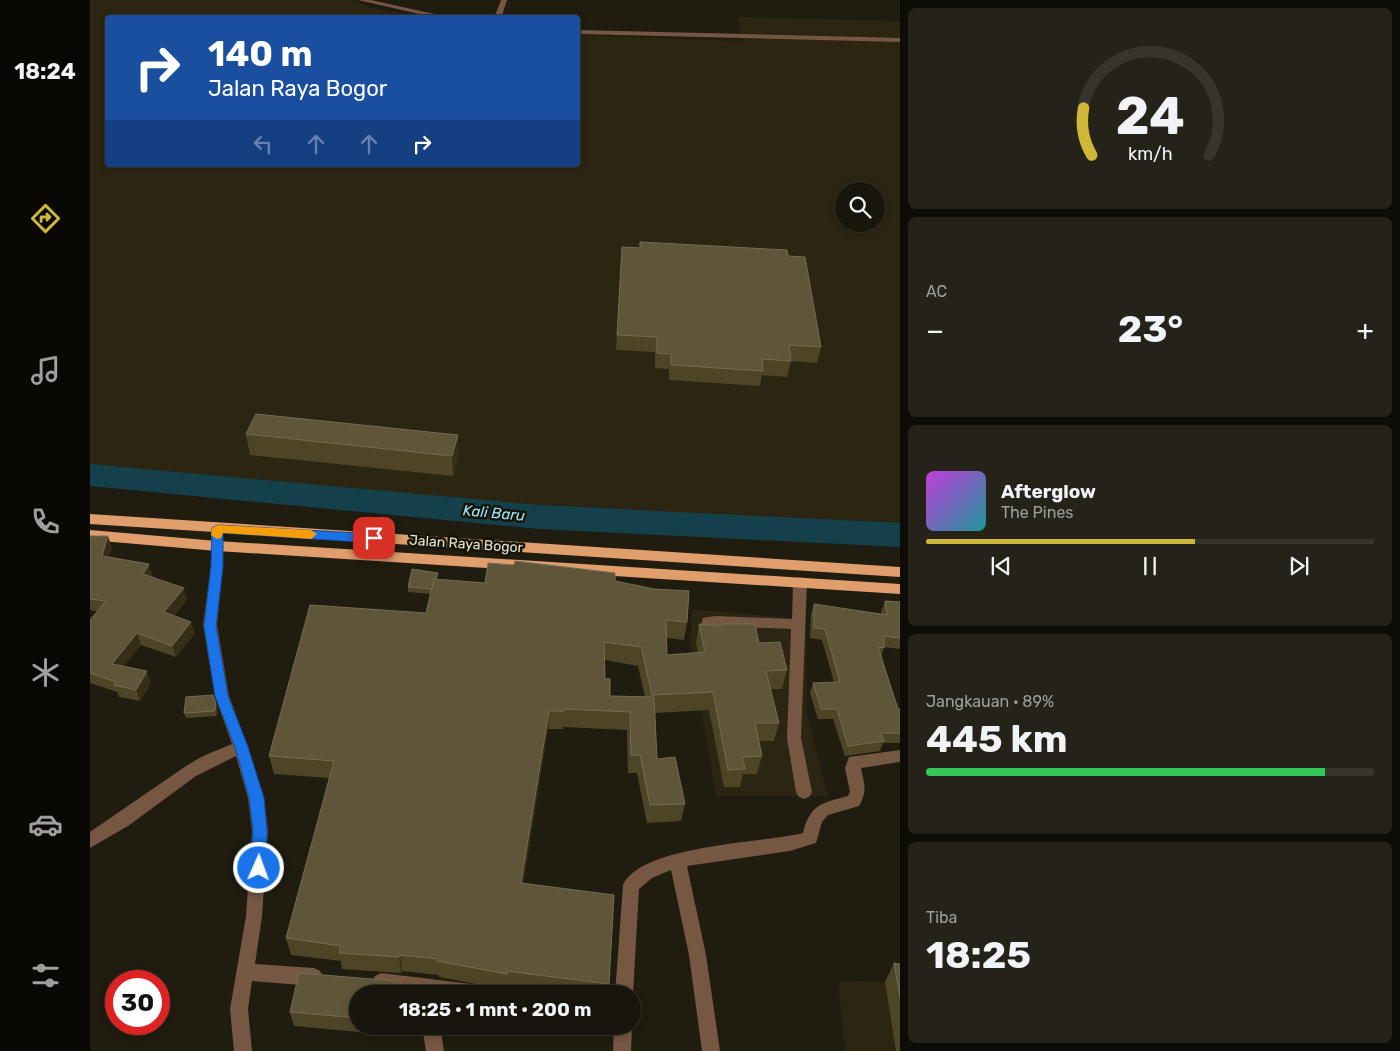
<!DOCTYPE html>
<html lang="id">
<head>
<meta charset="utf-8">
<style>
  body { margin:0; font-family:Rubik,sans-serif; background:#25221a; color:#f1f3f6; height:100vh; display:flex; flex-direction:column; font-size:19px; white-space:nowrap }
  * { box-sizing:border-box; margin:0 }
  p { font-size:16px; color:#9f9f9d }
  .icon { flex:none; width:28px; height:28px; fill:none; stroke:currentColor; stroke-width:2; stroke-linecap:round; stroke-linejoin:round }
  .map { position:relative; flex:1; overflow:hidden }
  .side { display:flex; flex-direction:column; gap:8px; padding:8px; background:#0d0c07; width:500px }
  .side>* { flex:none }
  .banner { position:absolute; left:15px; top:15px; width:475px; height:152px; border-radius:5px; box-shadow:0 2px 8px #0003,0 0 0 1px #36342d; background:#1a4fa0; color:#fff; overflow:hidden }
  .buttons { position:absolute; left:745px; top:182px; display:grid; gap:10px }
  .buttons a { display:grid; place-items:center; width:50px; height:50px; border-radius:50%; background:#18150c; box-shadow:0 2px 8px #0003,0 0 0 1px #36342d; font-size:25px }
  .speed { position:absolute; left:15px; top:970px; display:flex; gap:10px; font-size:25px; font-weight:700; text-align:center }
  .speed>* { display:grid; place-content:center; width:65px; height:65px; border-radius:50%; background:#18150c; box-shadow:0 2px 8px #0003,0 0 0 1px #36342d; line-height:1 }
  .speed .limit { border:8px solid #d22; background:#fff; color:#111 }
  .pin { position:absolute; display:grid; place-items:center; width:42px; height:42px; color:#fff; margin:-21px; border-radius:10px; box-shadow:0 2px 8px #0006 }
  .me { position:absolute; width:55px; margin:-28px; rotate:2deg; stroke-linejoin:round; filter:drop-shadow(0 0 4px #0008) }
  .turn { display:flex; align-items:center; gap:18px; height:105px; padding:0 20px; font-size:22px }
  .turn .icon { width:65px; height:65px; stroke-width:2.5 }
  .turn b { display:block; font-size:35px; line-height:42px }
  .lanes { display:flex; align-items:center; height:48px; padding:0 20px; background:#0003; justify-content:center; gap:25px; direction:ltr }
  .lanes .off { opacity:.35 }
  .big { font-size:38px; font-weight:700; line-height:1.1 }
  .side .widget { flex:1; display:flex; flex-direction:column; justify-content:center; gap:8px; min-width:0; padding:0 18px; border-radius:8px; background:#25221a }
  .side .dial { align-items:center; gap:0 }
  .dial svg { height:130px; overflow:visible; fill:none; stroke:#36342d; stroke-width:7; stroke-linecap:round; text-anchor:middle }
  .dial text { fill:#f1f3f6; stroke:none }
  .song { display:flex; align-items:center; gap:15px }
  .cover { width:60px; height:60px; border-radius:8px; background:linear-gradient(135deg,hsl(290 70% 55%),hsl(180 70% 35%)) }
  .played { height:5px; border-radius:2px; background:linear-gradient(90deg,#cfb837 60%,#36342d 60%) }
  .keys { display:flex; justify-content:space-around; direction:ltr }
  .heat { display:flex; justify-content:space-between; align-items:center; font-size:28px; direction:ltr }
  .charge { height:8px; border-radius:4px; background:linear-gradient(90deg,#34c759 89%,#36342d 0) }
  .trip { position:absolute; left:259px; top:985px; width:292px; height:50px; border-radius:25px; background:#18150c; box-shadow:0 2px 8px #0003,0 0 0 1px #36342d; font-weight:700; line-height:50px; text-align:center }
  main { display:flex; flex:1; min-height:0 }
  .dock { display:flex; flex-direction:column; width:90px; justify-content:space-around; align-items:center; background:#0a0805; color:#9f9f9d }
  .dock .icon { width:35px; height:35px }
  .dock .current { color:#cfb837 }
  .dock b { font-size:22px; color:#f1f3f6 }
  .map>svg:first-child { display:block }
</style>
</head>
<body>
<main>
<nav class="dock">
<b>18:24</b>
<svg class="icon current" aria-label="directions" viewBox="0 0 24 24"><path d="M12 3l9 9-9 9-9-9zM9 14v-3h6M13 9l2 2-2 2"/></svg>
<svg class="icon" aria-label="music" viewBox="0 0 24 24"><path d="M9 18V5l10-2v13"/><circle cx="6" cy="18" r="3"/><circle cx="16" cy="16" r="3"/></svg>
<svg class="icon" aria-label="phone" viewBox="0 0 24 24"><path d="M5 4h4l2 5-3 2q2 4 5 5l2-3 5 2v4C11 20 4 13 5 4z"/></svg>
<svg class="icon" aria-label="climate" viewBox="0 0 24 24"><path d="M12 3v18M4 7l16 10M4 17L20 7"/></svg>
<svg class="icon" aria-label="car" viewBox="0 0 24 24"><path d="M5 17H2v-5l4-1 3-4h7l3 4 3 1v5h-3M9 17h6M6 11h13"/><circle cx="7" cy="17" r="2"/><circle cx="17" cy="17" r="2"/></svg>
<svg class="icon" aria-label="filters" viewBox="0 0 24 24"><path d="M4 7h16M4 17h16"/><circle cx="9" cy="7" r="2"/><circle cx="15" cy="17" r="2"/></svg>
</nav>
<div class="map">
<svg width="810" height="1051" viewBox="0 0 810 1051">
  <rect width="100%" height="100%" fill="#201c10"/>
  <g fill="#2b2512" fill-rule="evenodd">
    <path d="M0 0H260L282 8 335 17 18 18V165H488V35L652 41 647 17 810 21V531L0 480ZM754 191H786V224H754Z"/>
    <polygon points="602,609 716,619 717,713 738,796 626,796 600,643"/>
    <polygon points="748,981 810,982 810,1051 755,1051"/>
  </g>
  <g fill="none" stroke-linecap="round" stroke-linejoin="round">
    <polygon fill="#14404c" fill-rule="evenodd" points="0,464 449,505 810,523 810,547 449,529 0,486"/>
    <g fill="#755742" fill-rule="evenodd">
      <polygon points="268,0 281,0 362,18 347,18"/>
      <polygon points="411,0 417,0 411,18 404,18"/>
      <polygon points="488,30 810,38 810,42 488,34"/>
      <polygon points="127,524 133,528 133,566 127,625 139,696 158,747 174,798 178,831 172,916 165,964 224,968 230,971 233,977 230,983 224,986 162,981 158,1009 162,1051 144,1051 140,1009 156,916 162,831 158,798 146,756 106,776 38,826 0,848 0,832 96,766 113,756 142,744 125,696 113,625 121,566 121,528"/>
      <path d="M710 577 715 579 717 582 711 738 722 792 719 797 714 799 709 797 706 792 697 738 701 629 626 626 628 639 626 643H616C613 636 610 625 613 618L626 616 702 619 703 582 705 579Z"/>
      <path d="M810 750V762L771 768C774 785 778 790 769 806L738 815 732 822 726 843 700 851 597 866 616 955 630 1051H612L599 955 581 870 562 878 549 889 543 994H525L533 885C551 845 673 843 713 833 720 804 732 803 758 796L760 792 755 768 759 757Z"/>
      <path d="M291 973 390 985 396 988 399 994C368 994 313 999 285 988L282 982 285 976Z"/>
      <polygon points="332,1026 350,1026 354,1051 336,1051"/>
      <polygon points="524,1026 542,1026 541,1051 523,1051"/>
    </g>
    <g fill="#e09e6c" fill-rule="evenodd">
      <polygon points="0,514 810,567 810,577 0,524"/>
      <polygon points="0,530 127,541 810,584 810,594 127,551 0,540"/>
    </g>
  </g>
  <g fill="#4e4526" fill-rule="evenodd">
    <polygon points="532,247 698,256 731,347 727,363 701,361 697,377 672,375 670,386 579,380 579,369 565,368 565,352 526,350"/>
    <polygon points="156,434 369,456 363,476 160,455"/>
    <polygon points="0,536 22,548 19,557 63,576 62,577 97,599 84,616 105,633 86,657 51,645 33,666 61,683 50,701 29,697 27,692 0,683 0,620 7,611 0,610"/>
    <path d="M349 579 395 583 525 581 597 622 594 640 577 638V655L608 653 606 643 609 624 669 643 697 670 692 689H680L689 723 684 741H669L672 756 667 774H653L650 787H634L619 710 565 713 567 759 595 804 591 821 557 823 547 773H538L537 730 473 727V729H458L433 884 519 984 517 994H471L417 987V990L349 977 348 975 312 971 311 973 252 969 251 961 201 955 196 938 240 778 184 774 179 756 336 613 341 594 318 592V587ZM515 660 548 666 555 697 520 696 515 679Z"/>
    <polygon points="795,601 810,602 810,649 794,647 791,657 808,709 810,709 810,743 793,743 790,751 755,756 743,719 728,719 720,693 723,683 744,682 732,640 720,638 721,614 724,604 791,614 791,612"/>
    <polygon points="128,709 127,716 96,718 94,713"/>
    <polygon points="804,963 810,964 810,1051 806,1051 795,982"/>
    <polygon points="268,994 268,1026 303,1026 302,1035 204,1026 200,1012"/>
  </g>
  <g fill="#352d15">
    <polygon points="368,435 369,456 363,476 362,456"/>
    <polygon points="18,536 22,548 16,568 12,556"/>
    <polygon points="59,564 63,576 57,586 53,574"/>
    <polygon points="94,588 97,599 77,624 74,612"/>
    <polygon points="101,622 105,633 86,657 82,646"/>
    <polygon points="47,633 51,645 26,676 22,664"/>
    <polygon points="57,671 61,683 50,701 46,690"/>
    <polygon points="126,704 128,709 127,716 125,711"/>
    <polygon points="459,711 458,729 431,900 431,883"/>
    <polygon points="310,955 312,971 311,973 309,957"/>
    <polygon points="306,981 308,994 304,994"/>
    <polygon points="301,1026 303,1026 302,1035"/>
  </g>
  <g fill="#5f5639" stroke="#746c53">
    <polygon points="550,242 697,250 698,256 715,257 731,347 699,345 701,361 672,359 673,371 581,365 581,354 567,353 567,337 527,335 532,247 550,248"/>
    <polygon points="166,414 368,435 362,456 156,434"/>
    <polygon points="0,536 18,536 12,556 59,564 53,574 94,588 74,612 101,622 82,646 47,633 22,664 57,671 46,690 24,685 26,682 0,673 0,620 16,601 0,599"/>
    <polygon points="425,561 525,573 525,581 564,589 599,591 597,622 576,620 577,655 615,652 609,624 630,626 632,624 665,624 669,643 690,642 697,670 676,671 689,723 665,723 672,756 652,757 655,769 638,770 623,692 562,695 551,647 514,642 515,679 520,679 520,696 564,697 567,759 585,757 595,804 560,805 550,755 541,755 540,712 474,709 474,711 459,711 431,883 524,895 519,984 417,971 417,974 347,961 348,959 310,955 309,957 249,953 251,946 196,938 244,761 179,756 220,605 336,613 344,579 395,583 398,563 424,565"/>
    <polygon points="322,569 348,573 346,579 344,579 342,589 318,587"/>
    <polygon points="795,601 810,602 810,638 794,636 794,648 788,647 808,709 810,709 810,733 791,733 794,741 758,746 747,709 731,709 723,683 750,682 735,629 724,628 724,604 797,615"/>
    <polygon points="123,695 126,704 125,711 94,713 96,697"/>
    <polygon points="804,963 810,964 810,997"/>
    <polygon points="209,973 306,981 304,994 268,994 268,1018 200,1012"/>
  </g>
  <polygon fill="#1a73e8" stroke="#114b97" points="128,525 284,534 290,538 284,543 133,533 133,566 126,626 138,696 158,747 174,798 177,831 176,868 174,873 169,875 163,873 161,868 163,831 159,798 145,747 125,696 114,626 121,566 122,528"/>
  <polygon fill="#f59e0b" points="128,525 221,530 227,534 221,539 133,533 131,538 127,539 121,535 122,528"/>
  <g text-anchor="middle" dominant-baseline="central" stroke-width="5" stroke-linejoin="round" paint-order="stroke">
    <g font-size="14" fill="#e7e4dc" stroke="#171307">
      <text transform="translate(376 544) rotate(4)">Jalan Raya Bogor</text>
    </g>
    <g font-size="15" font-style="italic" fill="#9be8fe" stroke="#171307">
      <text transform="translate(404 513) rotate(5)">Kali Baru</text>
    </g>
  </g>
</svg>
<div class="buttons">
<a><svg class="icon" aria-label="search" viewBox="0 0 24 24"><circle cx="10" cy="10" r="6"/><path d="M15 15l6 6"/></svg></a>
</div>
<div class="speed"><div class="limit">30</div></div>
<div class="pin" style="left:284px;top:538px;background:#d93025"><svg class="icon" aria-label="arrive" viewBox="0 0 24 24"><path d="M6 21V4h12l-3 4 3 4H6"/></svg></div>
<svg class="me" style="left:169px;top:868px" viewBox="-20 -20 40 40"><circle r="17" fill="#1a73e8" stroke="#fff" stroke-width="3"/><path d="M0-11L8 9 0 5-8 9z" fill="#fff"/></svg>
<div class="trip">18:25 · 1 mnt · 200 m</div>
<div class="banner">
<div class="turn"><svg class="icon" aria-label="right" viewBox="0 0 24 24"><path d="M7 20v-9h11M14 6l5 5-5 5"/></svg><div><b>140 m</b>Jalan Raya Bogor</div></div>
<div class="lanes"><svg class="icon off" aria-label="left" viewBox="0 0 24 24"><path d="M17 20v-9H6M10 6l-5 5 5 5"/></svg><svg class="icon off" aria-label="ahead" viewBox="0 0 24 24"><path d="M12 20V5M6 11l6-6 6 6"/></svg><svg class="icon off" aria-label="ahead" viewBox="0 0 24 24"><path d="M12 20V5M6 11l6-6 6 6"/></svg><svg class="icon" aria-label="right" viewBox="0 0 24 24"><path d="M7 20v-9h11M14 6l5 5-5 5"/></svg></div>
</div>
</div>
<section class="side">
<div class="widget dial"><svg viewBox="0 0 100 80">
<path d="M14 69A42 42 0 1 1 86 69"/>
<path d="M14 69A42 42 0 0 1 9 40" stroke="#cfb837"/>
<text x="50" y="56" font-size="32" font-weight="700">24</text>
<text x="50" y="72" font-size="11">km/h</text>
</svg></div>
<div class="widget"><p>AC</p>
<div class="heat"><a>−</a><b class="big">23°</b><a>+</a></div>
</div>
<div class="widget">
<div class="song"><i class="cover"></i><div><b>Afterglow</b><p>The Pines</p></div></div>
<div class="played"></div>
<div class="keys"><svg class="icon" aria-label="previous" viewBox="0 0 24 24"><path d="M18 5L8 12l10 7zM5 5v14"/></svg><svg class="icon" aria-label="pause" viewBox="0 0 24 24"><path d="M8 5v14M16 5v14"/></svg><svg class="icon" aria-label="next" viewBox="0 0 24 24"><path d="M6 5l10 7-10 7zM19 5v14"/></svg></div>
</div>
<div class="widget"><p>Jangkauan · 89%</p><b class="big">445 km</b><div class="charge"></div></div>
<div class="widget"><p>Tiba</p><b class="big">18:25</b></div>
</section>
</main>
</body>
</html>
